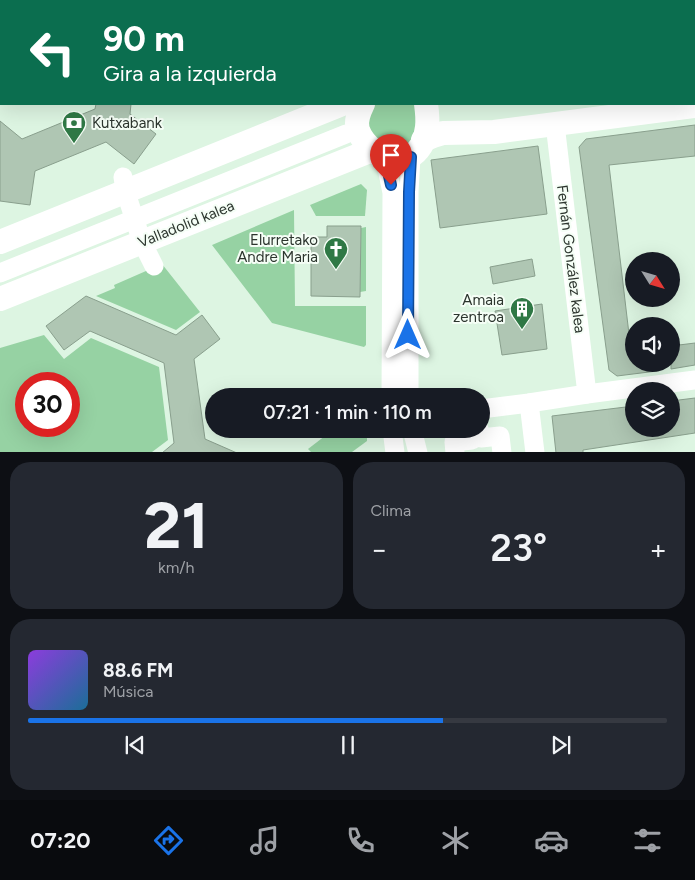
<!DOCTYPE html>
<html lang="es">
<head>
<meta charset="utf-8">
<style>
  body { margin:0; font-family:Figtree,sans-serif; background:#242831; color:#f1f3f6; height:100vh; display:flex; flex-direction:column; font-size:19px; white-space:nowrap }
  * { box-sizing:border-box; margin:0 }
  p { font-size:16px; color:#9ea1a6 }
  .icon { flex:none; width:28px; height:28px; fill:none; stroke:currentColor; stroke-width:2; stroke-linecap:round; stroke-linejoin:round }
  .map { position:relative; height:452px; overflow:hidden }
  .drawer { display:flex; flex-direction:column; gap:10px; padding:10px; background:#0d0f14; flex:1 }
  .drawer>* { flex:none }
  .guide { position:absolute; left:0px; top:0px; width:695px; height:105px; box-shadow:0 5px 20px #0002; background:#0b6e4f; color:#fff; overflow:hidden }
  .needle { width:32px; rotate:127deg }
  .fabs { position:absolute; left:625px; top:252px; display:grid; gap:10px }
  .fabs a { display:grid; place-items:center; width:55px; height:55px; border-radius:50%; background:#171b24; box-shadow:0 5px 20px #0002; font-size:25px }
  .speed { position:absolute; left:15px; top:372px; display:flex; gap:10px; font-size:25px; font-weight:700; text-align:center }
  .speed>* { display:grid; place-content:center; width:65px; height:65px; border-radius:50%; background:#171b24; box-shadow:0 5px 20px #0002; line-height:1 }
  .speed .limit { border:8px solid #d22; background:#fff; color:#111 }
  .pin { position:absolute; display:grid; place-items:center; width:42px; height:42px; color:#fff; margin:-51px -21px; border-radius:50% 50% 50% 0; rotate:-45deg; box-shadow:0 0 5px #0007 }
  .pin .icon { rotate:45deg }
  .me { position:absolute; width:55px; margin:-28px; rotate:0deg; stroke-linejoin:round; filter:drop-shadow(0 0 4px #0008) }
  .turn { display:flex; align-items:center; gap:18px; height:105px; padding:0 20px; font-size:22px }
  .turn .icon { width:65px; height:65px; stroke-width:2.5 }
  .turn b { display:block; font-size:35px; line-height:42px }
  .big { font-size:38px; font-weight:600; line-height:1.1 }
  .drawer .widget { flex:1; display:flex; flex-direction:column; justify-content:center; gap:8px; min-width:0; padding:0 18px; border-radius:20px; background:#242831 }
  .drawer .dial { align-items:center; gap:0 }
  .dial b { font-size:65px; line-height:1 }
  .song { display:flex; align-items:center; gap:15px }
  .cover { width:60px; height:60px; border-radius:8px; background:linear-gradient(135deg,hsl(270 70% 55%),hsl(200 70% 35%)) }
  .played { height:5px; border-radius:2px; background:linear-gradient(90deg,#1a73e8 65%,#363941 65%) }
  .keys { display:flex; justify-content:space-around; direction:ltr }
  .heat { display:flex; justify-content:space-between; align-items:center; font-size:28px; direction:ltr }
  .drawer .tiles { flex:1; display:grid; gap:10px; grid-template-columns:1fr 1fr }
  .widget:last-child { grid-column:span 2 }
  .trip { position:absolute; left:205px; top:388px; width:285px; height:50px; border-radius:25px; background:#171b24; box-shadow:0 5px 20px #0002; font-weight:600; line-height:50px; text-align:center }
  .tab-bar { display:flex; height:80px; justify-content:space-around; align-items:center; background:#090b0e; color:#9ea1a6 }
  .tab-bar .icon { width:35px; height:35px }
  .tab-bar .current { color:#1a73e8 }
  .tab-bar b { font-size:22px; color:#f1f3f6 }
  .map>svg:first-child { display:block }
</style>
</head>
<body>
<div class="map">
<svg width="695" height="453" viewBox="0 0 695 453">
  <rect width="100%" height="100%" fill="#ddf5e2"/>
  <g fill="#96d2a3" fill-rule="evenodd">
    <polygon points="374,104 416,104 419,129 404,152 376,142 367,123"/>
    <polygon points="361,184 367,190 365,216 316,216 310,205"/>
    <polygon points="294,210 295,306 366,306 366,345 364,347 272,323 212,245"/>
    <polygon points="366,227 366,291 360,292 361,228"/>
    <polygon points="162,264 200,312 176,330 96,296 115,288 114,285"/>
    <path d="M44 335 64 359 91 338 159 367 168 440 152 452H0V348ZM26 384H69V426H26Z"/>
    <polygon points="334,429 367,429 367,441 352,452 311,452 308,449"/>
  </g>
  <g fill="#afc6b3" stroke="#899f8d">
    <polygon points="96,104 131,104 130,114 156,134 134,164 106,142 35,171 30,205 0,201 0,121 22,139 95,109"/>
    <polygon points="695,125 695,156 609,165 631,351 634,351 634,364 656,364 657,371 617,376 609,370 579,147 586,139"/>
    <polygon points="538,146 547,214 440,228 431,160"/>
    <polygon points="327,226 361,226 360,297 311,296 311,237 327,237"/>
    <polygon points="532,259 535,276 493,284 490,267"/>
    <polygon points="86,296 176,335 202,315 220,339 194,359 205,439 237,453 162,453 174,443 164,363 90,331 64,350 46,326"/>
    <polygon points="542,304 547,349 502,355 495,311"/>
    <polygon points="695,343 695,365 671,369 671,346"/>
    <polygon points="695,398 695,433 583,450 583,453 556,453 552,416 634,406 634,429 671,429 671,401"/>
  </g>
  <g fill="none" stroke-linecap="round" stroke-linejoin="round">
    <g stroke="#fff" stroke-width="19">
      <polyline points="57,1 57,0"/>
      <polyline points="0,7 1,8"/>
      <polyline points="555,124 587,394"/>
      <polyline points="385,158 392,193 391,396"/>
      <polyline points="123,177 125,190 142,242 154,266"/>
      <polyline points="0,273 346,134"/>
      <polyline points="409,396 409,192 411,157"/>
      <polyline points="529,403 535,453"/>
      <polyline points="481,409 529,403 587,394 695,380"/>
      <polyline points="392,429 395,453"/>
      <polyline points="412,429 418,453"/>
      <polyline points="455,453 454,442 472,440 471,431 479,429 481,438 500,436 502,453"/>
    </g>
    <g stroke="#fff" stroke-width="24">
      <polyline points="392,0 392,1"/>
      <polyline points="410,0 410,1"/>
      <polyline points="546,1 547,0"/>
      <path d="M363 104C359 112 355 121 358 130 361 139 368 146 374 151 399 171 424 156 427 127 428 119 427 111 426 104"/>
      <polyline points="423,140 433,136 443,133 494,132 695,106"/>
      <polyline points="0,242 342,104"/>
      <polyline points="0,299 372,150"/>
    </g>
  </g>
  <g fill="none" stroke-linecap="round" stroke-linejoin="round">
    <g stroke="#114b97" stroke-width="12">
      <path id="route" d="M391 185 385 158C395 161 402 161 411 157L409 192 408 335"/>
    </g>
    <use href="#route" stroke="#1a73e8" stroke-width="9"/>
  </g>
  <defs>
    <g id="bank-pin" transform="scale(1.25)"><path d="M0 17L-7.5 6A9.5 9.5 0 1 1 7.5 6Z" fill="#2f7845" stroke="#f5fef6"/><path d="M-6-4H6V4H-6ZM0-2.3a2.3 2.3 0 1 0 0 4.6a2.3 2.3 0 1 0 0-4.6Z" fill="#fff"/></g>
    <g id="church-pin" transform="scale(1.25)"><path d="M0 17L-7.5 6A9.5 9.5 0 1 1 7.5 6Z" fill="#2f7845" stroke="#f5fef6"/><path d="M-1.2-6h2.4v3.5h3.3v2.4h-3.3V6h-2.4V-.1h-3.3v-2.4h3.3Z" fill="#fff"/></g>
    <g id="building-pin" transform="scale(1.25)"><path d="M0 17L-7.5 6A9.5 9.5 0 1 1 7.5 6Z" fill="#2f7845" stroke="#f5fef6"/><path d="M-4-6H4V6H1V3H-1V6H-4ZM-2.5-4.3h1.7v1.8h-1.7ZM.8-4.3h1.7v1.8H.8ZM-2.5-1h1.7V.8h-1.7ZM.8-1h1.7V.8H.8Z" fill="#fff"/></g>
  </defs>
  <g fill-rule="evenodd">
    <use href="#bank-pin" x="74" y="123"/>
    <use href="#church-pin" x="336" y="249"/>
    <use href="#building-pin" x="522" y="309"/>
  </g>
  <g text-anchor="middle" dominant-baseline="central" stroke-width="4" stroke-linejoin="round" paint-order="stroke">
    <g font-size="15" fill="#2c352e" stroke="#f5fef6" text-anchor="end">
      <text x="92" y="123" text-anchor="start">Kutxabank</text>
      <text x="318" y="240">Elurretako<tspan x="318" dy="17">Andre Maria</tspan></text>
      <text x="504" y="300">Amaia<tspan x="504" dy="17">zentroa</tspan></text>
    </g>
    <g font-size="15" fill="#2c352e" stroke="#f5fef6">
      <text transform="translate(186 224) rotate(-22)">Valladolid kalea</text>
      <text transform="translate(571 259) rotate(83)">Fernán González kalea</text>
    </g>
  </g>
</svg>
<div class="fabs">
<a><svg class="needle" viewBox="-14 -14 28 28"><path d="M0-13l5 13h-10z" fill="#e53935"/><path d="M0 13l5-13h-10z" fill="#9ea1a6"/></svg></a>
<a><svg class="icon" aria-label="sound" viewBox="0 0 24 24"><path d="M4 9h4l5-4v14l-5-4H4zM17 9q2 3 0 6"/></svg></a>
<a><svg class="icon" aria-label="layers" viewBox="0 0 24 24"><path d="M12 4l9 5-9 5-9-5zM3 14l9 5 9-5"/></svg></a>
</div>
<div class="speed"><div class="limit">30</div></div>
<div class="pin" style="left:391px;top:185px;background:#d93025"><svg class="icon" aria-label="arrive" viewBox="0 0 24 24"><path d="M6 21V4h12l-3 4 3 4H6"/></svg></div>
<svg class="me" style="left:408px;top:335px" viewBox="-20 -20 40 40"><path d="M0-17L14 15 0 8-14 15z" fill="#1a73e8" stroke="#fff" stroke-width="4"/></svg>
<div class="trip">07:21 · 1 min · 110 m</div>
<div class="guide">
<div class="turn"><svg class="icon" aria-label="left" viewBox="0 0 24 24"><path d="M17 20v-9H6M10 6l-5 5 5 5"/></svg><div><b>90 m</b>Gira a la izquierda</div></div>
</div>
</div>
<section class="drawer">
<div class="tiles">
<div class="widget dial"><b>21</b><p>km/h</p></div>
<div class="widget"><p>Clima</p>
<div class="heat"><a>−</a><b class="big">23°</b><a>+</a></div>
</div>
<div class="widget">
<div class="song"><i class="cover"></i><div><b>88.6 FM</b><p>Música</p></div></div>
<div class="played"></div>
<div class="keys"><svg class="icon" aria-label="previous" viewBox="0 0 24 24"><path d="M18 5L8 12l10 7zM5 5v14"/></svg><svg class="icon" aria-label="pause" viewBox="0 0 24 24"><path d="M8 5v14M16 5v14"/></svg><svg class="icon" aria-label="next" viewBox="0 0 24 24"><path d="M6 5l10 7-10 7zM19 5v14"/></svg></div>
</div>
</div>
</section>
<nav class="tab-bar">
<b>07:20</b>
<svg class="icon current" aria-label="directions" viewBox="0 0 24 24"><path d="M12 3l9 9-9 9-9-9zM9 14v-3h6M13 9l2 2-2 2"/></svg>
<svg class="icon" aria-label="music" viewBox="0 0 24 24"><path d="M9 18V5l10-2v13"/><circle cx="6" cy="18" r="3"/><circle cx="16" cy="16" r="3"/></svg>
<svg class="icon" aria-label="phone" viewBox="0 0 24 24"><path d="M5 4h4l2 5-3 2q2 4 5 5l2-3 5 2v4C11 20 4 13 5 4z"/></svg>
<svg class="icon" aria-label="climate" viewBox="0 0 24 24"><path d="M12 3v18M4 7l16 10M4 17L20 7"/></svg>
<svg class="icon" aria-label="car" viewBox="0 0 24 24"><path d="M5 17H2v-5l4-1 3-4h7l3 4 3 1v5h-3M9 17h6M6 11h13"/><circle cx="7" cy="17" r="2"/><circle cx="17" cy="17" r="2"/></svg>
<svg class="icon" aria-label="filters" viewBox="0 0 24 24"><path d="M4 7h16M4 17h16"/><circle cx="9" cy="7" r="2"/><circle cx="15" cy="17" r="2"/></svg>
</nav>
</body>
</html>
